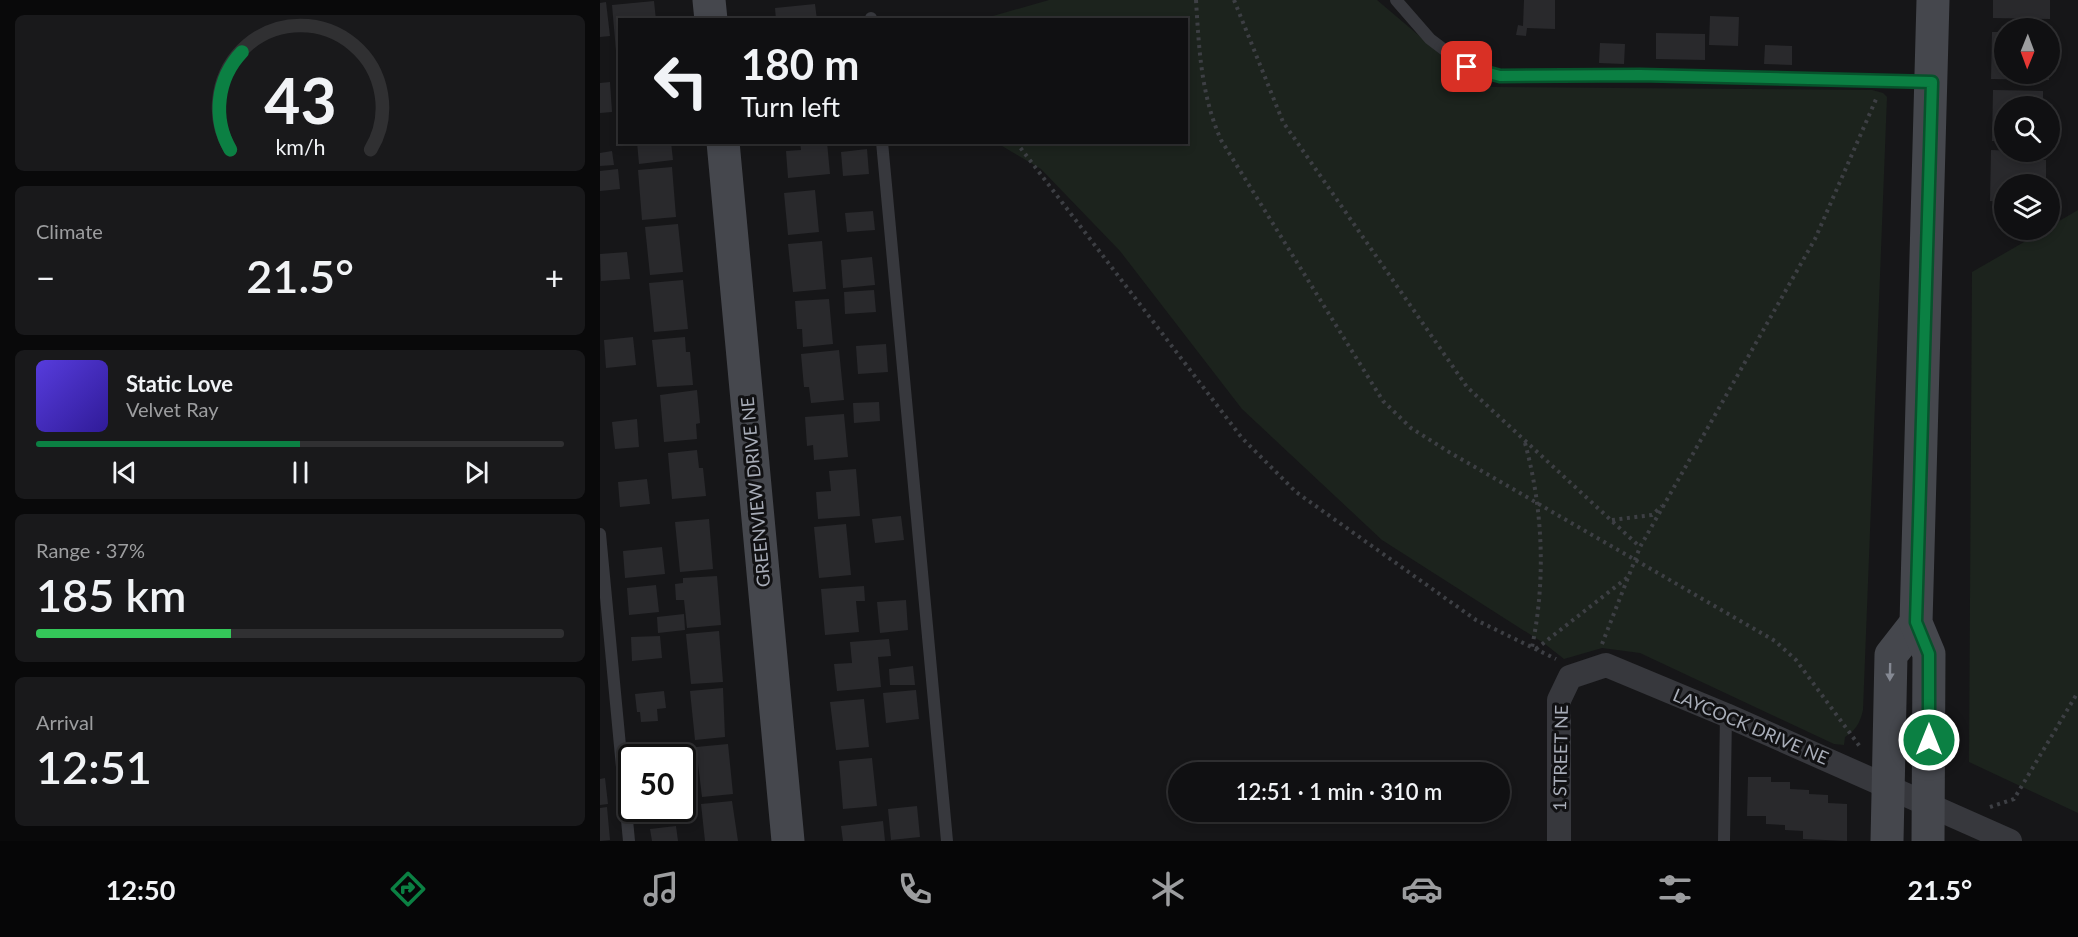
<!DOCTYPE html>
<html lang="en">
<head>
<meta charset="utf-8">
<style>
  body { margin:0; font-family:Lato,sans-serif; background:#19191b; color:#f1f3f6; height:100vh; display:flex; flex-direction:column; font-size:22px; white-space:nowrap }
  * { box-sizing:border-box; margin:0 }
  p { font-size:20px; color:#9c9d9f }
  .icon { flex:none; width:33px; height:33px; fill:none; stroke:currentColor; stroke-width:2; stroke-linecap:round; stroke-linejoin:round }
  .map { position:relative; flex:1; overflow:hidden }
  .sheet { display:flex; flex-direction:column; gap:15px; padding:15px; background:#09090a; width:600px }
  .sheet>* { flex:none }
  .banner { position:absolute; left:18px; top:18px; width:570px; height:126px; border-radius:0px; box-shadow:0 3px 9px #0003,0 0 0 2px #303032; background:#101012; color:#f1f3f6; overflow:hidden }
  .needle { width:39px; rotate:181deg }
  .tools { position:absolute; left:1394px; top:18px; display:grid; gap:12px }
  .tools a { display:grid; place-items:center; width:66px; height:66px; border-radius:50%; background:#101012; box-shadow:0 3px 9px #0003,0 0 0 2px #303032; font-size:30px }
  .speed { position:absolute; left:18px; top:744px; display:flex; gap:12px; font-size:30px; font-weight:700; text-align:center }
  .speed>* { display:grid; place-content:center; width:78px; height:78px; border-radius:50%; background:#101012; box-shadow:0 3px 9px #0003,0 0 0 2px #303032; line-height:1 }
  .speed .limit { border:3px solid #111; border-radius:9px; background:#fff; color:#111 }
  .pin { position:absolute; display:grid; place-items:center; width:51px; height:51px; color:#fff; margin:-26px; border-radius:12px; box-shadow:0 3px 9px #0006 }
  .me { position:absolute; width:66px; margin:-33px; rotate:0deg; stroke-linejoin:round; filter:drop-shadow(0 0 4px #0008) }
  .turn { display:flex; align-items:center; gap:21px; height:126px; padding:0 24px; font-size:27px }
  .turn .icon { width:78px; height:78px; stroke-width:2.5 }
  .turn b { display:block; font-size:42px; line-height:51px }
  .big { font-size:45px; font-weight:600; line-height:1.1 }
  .sheet .tile { flex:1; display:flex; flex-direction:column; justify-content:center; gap:9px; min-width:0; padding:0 21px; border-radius:9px; background:#19191b }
  .sheet .dial { align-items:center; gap:0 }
  .dial svg { height:156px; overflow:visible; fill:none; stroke:#303032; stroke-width:7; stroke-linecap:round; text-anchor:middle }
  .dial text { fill:#f1f3f6; stroke:none }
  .song { display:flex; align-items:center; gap:18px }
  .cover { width:72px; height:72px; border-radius:9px; background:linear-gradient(135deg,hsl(250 70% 55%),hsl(250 70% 35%)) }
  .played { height:6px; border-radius:3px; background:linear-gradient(90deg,#0b8043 50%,#303032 50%) }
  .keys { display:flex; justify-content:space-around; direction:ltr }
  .heat { display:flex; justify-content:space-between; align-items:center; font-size:33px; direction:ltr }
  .charge { height:9px; border-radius:4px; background:linear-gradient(90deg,#34c759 37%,#303032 0) }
  .trip { position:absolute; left:568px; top:762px; width:342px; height:60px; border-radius:30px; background:#101012; box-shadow:0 3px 9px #0003,0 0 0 2px #303032; font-weight:600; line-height:60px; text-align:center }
  .menu { display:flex; height:96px; justify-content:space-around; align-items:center; background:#060607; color:#9c9d9f }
  .menu .icon { width:42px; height:42px }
  .menu .on { color:#0b8043 }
  .menu b { font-size:27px; color:#f1f3f6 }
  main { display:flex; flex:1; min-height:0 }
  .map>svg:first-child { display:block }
</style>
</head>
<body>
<main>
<section class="sheet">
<div class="tile dial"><svg viewBox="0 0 100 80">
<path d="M14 69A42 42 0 1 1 86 69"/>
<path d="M14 69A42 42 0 0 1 20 19" stroke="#0b8043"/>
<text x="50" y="56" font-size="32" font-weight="700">43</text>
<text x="50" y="72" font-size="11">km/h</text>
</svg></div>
<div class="tile"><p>Climate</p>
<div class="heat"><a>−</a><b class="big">21.5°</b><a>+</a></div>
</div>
<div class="tile">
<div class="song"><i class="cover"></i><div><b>Static Love</b><p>Velvet Ray</p></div></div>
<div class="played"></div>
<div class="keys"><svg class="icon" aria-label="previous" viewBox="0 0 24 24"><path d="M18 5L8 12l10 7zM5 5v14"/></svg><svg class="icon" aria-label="pause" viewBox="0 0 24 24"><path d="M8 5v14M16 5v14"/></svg><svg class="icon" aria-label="next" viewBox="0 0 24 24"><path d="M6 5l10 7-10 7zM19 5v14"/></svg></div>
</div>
<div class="tile"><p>Range · 37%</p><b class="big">185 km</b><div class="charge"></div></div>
<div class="tile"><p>Arrival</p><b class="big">12:51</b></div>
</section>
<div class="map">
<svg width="1478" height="841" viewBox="0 0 1478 841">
  <rect width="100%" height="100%" fill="#161618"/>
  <g fill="#1c231d">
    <path d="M449 0H777L869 78 892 87 1272 90 1283 93 1287 97 1263 710C1260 723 1256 730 1245 737L1244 745 1234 744 1040 653 1002 648 964 659 945 644 782 540 642 409 520 251 441 169 397 143 586 142V20H379Z"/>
    <polygon points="1478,210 1478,813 1369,762 1372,272 1445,230 1449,230 1449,227"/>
  </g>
  <g fill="#29292c">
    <polygon points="924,0 955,0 955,29 927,28 926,36 916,35 918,25 923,26"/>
    <polygon points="1393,0 1450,0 1450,19 1393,18"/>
    <polygon points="54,1 56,20 20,20 20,51 16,51 12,5"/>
    <polygon points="6,2 10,36 0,37 0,3"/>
    <polygon points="215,4 217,20 176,20 175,8"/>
    <polygon points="1110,16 1139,17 1138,46 1109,45"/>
    <polygon points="1392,32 1404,32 1404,74 1449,74 1449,80 1391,79"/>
    <polygon points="1056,33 1105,34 1105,60 1056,59"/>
    <polygon points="1000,43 1025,44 1024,64 999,63"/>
    <polygon points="1165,45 1192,46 1192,65 1164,64"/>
    <polygon points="10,82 12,112 0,113 0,83"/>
    <polygon points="1393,90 1443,91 1443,100 1447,100 1447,106 1404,106 1404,141 1392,141"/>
    <polygon points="37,142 71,142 73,160 39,164"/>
    <polygon points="200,142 227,142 230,174 188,178 186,151 201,150"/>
    <polygon points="267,149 269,174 243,176 241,152"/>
    <polygon points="1391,150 1442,152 1442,160 1446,160 1446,184 1404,184 1404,202 1390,201"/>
    <polygon points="12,151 14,165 0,166 0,153"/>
    <polygon points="72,167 76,217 42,220 38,170"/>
    <polygon points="18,169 20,189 0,191 0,171"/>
    <polygon points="215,190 219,232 188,235 184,193"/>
    <polygon points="273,211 275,230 247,232 245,213"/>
    <polygon points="78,224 83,272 50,275 45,227"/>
    <polygon points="222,241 226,289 193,292 188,244"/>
    <polygon points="27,252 30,279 1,281 0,254"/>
    <polygon points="272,257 275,285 243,288 241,260"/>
    <polygon points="83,280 88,329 54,332 49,283"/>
    <polygon points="274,290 276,312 245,314 244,292"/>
    <polygon points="229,299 233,344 203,347 202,329 197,329 195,301"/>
    <polygon points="33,337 36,365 6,368 4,340"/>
    <polygon points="85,337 86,352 90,352 93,385 57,387 52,340"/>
    <polygon points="286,344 288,372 258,374 256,346"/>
    <polygon points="239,350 244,400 211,403 209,387 204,387 201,354"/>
    <polygon points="97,390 100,423 96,424 97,439 64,442 60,395"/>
    <polygon points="279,402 280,421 254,423 253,403"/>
    <polygon points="244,414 248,457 214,460 213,445 207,446 205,417"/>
    <polygon points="37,419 39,447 15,449 12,422"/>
    <polygon points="97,450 99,468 103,468 106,496 72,499 68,453"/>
    <polygon points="256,469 260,516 218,519 216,492 231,491 229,471"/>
    <polygon points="47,479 50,504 20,507 18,482"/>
    <polygon points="301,516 304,540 275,543 272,519"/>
    <polygon points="109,519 113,569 80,572 75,522"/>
    <polygon points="246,524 251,575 219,578 214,527"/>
    <polygon points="62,547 65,574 25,578 23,551"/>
    <polygon points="117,576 121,625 87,628 84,600 76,600 75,584 83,583 83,578"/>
    <polygon points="56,585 59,612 29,615 27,588"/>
    <polygon points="264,586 265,601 256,601 259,632 225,635 221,589"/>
    <polygon points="306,600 308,630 280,633 277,602"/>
    <polygon points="84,614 85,630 58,633 57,617"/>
    <polygon points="119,631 123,682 91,684 86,634"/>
    <polygon points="60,636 62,658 32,661 31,637"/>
    <polygon points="289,639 291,656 278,657 281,687 237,691 234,664 252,663 250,642"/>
    <polygon points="313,666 315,685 290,685 289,669"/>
    <polygon points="123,688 125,737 95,740 90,691"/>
    <polygon points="316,690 319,719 286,723 283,693"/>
    <polygon points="64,691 66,708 57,709 58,721 41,722 40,712 37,712 35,694"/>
    <polygon points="264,699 269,747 236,750 230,702"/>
    <polygon points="128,744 133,794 102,797 96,747"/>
    <polygon points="272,758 277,806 243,809 239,761"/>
    <polygon points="1148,777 1171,777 1171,782 1190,782 1190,789 1209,790 1209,794 1228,795 1228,803 1247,804 1247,841 1203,839 1203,831 1185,830 1185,825 1166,824 1166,816 1147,816"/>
    <polygon points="5,778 8,804 0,805 0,779"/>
    <polygon points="132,801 138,841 105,841 101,804"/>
    <polygon points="317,806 320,837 291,840 288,809"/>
    <polygon points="7,807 10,840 0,841 0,808"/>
    <polygon points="283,821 285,841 243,841 241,826"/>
    <polygon points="76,826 78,841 52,841 50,829"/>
  </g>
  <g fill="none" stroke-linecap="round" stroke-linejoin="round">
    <g stroke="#3d3f44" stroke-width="4" stroke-dasharray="3 4.5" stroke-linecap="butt">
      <path d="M596 0C599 49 601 95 621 140L783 401 811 428 849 452 1175 641 1196 660 1261 748"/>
      <polyline points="634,0 683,122 867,387 1040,547"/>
      <polyline points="416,142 642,438 696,492 876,620 956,659"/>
      <path d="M925 443C943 509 946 580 932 647"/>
      <polyline points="1012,520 1052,515 1062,506"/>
      <polyline points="1002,644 1040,547 1215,239 1277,97"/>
      <polyline points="936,649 1028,577"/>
      <polyline points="1390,807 1414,799 1478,692"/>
    </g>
    <g stroke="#37383d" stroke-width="12">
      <polyline points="796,0 830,39 867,67 900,76 1040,75 1331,82"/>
      <polyline points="271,18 271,20"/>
      <polyline points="282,142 347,841"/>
      <polyline points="0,534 29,841"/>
      <polyline points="1124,841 1126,715"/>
    </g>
    <polyline stroke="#37383d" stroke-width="24" points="959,841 959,700 970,677 1006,665 1126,715 1410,841"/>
    <g stroke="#45474d" stroke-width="33">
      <polyline points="109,0 111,20"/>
      <polyline points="123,142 188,841"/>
      <polyline points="1287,841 1291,655 1316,623"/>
      <polyline points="1328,841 1329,654 1316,623 1333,0"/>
    </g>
  </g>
  <defs><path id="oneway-solid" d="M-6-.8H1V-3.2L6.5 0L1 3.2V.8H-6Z" transform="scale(1.5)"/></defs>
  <use fill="#858993" href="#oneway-solid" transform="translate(1290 672) rotate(91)"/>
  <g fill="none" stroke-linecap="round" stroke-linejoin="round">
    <g stroke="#07532c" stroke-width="15">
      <polyline id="route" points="867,67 900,76 1040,75 1332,82 1316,622 1329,654 1329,740"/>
    </g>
    <use href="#route" stroke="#0b8043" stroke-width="10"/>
  </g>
  <g text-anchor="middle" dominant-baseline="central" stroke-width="6" stroke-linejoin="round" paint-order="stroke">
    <g font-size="18" fill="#a8adb8" stroke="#111113">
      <text transform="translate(155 492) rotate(-95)">GREENVIEW DRIVE NE</text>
      <text transform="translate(1151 726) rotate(23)">LAYCOCK DRIVE NE</text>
      <text transform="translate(960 758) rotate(-89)">1 STREET NE</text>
    </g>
  </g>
</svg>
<div class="tools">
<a><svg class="needle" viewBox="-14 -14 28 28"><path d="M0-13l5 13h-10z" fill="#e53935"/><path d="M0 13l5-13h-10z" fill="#9c9d9f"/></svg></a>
<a><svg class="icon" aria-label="search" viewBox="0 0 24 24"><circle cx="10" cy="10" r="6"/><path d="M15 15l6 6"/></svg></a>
<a><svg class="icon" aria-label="layers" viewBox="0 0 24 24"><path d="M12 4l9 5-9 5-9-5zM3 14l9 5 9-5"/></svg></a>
</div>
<div class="speed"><div class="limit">50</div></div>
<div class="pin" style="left:867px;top:67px;background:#d93025"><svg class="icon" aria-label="arrive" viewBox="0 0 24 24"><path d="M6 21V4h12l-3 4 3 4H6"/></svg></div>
<svg class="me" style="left:1329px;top:740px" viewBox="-20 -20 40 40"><circle r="17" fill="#0b8043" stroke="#fff" stroke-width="3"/><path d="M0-11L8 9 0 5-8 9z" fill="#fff"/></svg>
<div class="trip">12:51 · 1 min · 310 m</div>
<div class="banner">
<div class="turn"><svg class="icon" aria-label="left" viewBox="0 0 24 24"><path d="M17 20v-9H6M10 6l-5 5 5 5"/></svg><div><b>180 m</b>Turn left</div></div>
</div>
</div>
</main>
<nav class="menu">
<b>12:50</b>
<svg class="icon on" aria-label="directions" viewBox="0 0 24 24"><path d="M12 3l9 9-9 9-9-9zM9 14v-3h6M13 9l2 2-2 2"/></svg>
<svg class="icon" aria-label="music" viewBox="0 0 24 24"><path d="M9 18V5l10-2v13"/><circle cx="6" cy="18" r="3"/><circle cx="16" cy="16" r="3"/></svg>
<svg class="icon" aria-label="phone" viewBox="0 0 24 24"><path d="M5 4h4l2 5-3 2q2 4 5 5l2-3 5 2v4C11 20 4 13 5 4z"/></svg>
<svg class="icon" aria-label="climate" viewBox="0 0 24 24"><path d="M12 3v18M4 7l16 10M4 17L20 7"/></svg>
<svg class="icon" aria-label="car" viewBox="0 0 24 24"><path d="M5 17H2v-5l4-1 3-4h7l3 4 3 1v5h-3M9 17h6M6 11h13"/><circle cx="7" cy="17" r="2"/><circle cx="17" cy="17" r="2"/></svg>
<svg class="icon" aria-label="filters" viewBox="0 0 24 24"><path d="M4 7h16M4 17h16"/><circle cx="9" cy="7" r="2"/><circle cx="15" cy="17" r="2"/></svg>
<b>21.5°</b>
</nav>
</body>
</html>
